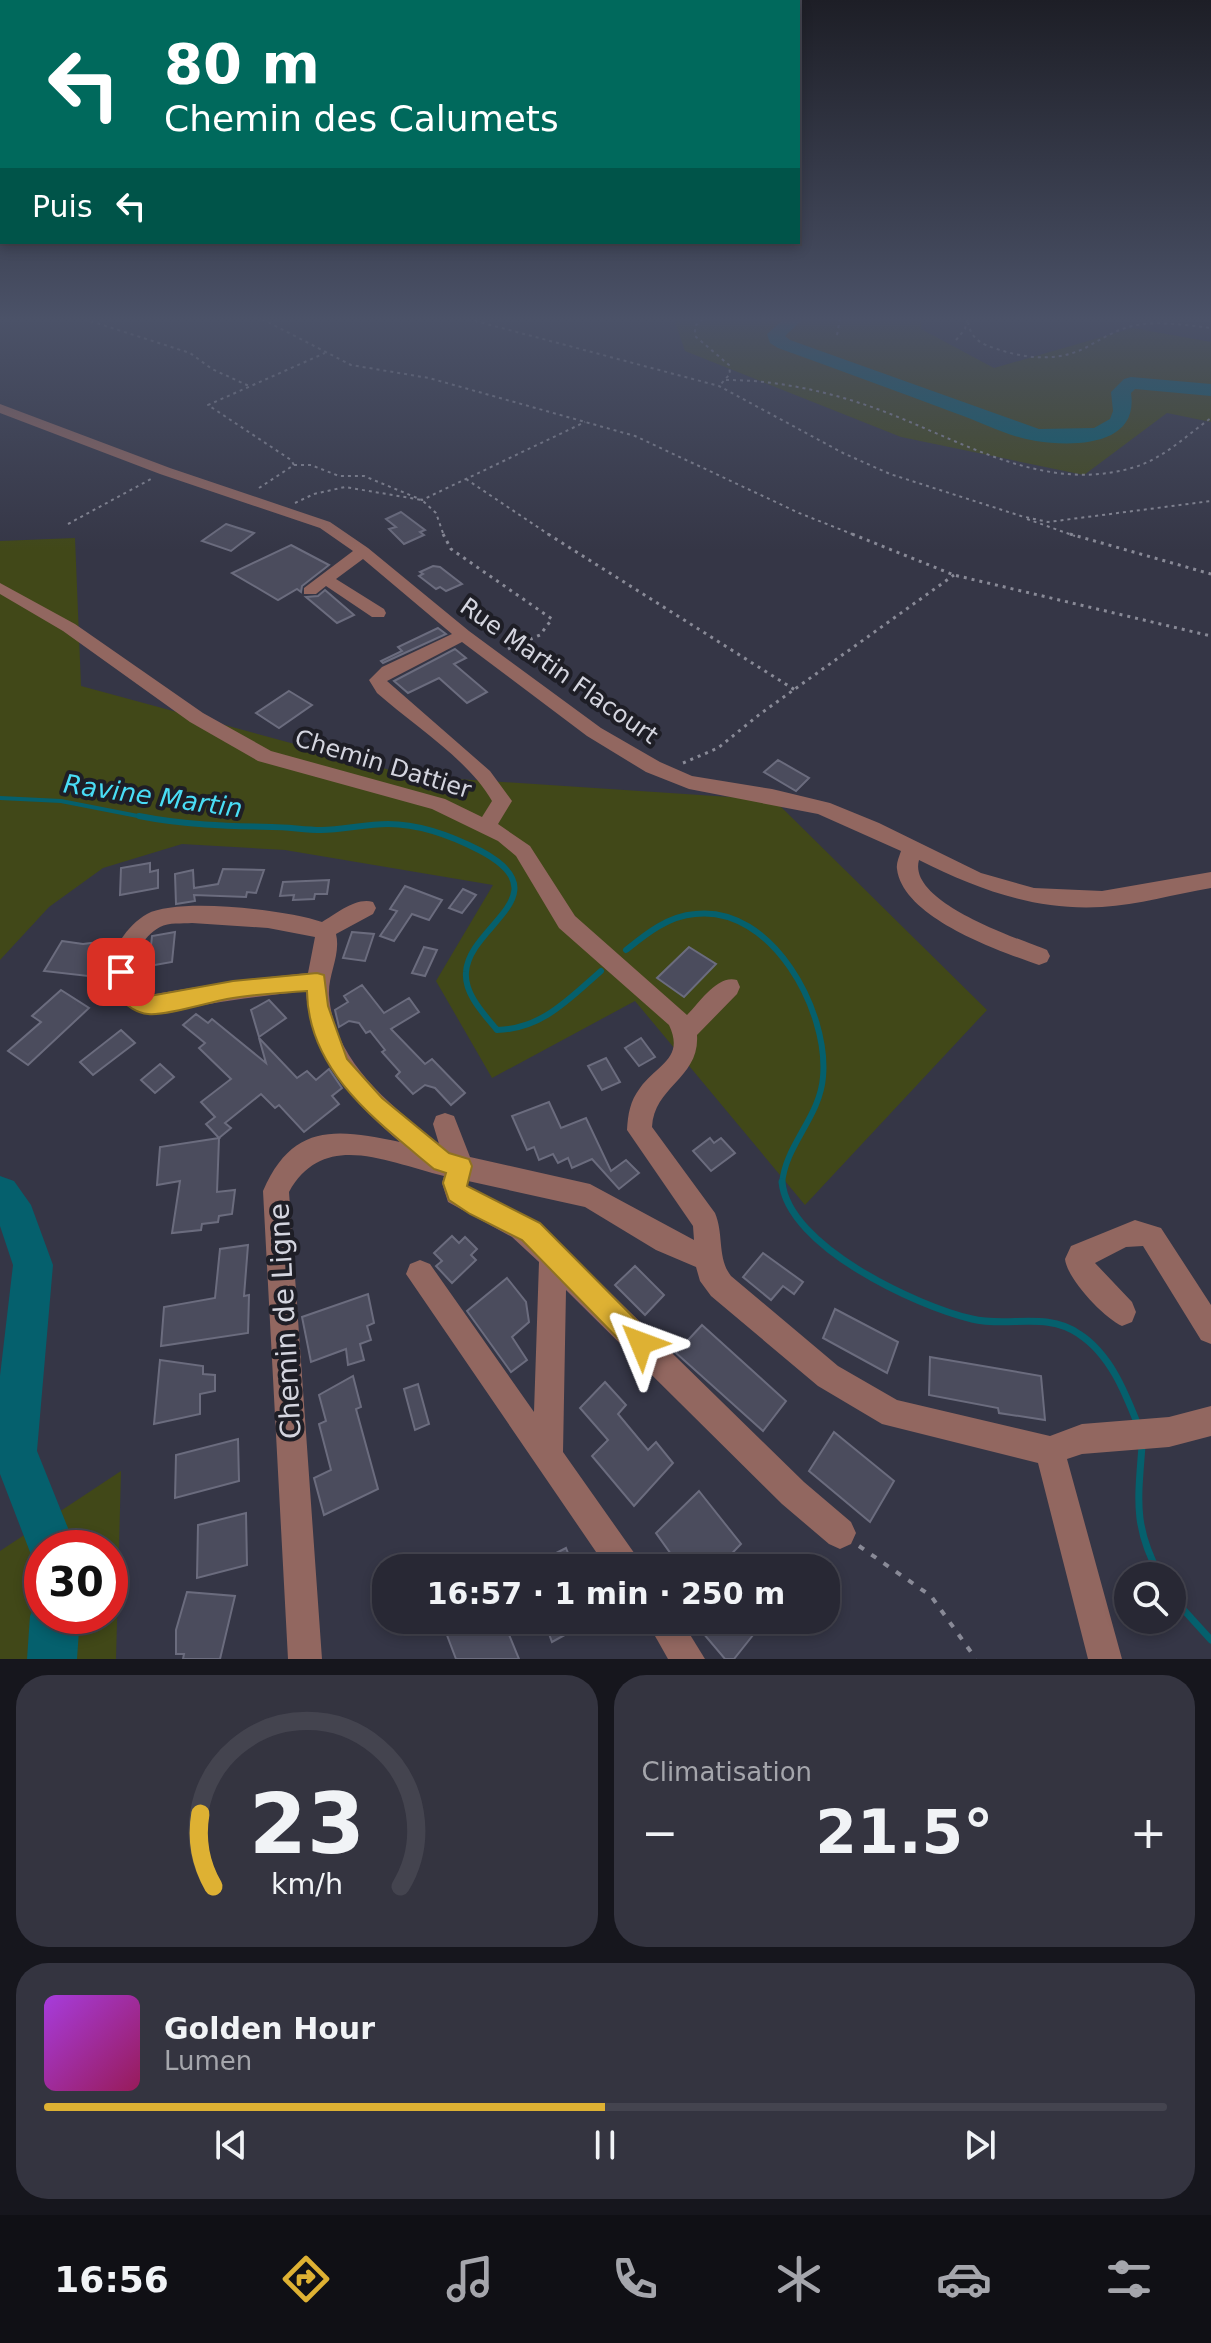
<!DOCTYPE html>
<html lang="fr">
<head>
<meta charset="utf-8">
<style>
  body { margin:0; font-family:"DejaVu Sans",sans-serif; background:#343440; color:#f1f3f6; height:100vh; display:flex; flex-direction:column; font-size:30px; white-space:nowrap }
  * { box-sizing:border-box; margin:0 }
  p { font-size:26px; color:#a5a6ac }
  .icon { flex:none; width:44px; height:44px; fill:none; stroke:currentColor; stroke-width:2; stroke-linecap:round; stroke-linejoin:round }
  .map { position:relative; height:1659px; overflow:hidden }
  .drawer { display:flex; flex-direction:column; gap:16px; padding:16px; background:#16161d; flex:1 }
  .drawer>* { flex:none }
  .hud { position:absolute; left:0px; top:0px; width:800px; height:244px; box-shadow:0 4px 12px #0003,0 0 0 2px #44444f; background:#00695c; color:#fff; overflow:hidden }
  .tools { position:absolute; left:1114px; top:1562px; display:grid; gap:16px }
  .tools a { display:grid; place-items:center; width:72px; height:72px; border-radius:50%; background:#282834; box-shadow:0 4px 12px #0003,0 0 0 2px #44444f; font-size:40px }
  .speed { position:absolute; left:24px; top:1530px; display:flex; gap:16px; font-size:40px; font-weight:700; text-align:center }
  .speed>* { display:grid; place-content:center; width:104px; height:104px; border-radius:50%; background:#282834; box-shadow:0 4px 12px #0003,0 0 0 2px #44444f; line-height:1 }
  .speed .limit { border:12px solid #d22; background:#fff; color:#111 }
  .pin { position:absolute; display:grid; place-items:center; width:68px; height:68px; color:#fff; margin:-34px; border-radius:16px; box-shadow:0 4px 12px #0006 }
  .me { position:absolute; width:88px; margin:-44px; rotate:314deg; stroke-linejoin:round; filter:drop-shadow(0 0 6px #0008) }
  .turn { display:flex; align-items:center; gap:28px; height:168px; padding:0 32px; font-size:36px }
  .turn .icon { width:104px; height:104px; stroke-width:2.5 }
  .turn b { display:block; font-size:56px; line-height:68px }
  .then { display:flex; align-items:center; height:76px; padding:0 32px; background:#0003; gap:16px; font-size:30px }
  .big { font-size:60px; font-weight:600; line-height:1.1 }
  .drawer .card { flex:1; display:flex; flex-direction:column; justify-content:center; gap:12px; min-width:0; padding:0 28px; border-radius:32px; background:#343440 }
  .drawer .dial { align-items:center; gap:0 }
  .dial svg { height:208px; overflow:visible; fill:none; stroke:#44444f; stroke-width:7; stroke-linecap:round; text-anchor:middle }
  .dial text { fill:#f1f3f6; stroke:none }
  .song { display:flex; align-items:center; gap:24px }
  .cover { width:96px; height:96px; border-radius:12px; background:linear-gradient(135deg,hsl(280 70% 55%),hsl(330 70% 35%)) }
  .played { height:8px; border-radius:4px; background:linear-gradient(90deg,#deb133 50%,#44444f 50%) }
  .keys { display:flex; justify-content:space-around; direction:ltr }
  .heat { display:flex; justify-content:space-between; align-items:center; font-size:44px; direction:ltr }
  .drawer .tiles { flex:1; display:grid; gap:16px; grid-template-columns:1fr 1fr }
  .card:last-child { grid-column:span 2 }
  .trip { position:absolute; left:372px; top:1554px; width:468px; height:80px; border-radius:32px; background:#282834; box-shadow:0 4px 12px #0003,0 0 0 2px #44444f; font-weight:600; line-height:80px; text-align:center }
  .tabs { display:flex; height:128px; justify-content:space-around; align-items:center; background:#101015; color:#a5a6ac }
  .tabs .icon { width:56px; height:56px }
  .tabs .active { color:#deb133 }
  .tabs b { font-size:36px; color:#f1f3f6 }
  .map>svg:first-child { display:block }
</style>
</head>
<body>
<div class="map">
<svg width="1211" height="1659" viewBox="0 0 1211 1659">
  <rect width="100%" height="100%" fill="#353646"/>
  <g fill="#414818" fill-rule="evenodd">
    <polygon points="674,319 921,319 921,329 994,368 1133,328 1211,342 1211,422 1167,413 1084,475 901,437 685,351"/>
    <polygon points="75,538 81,686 412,776 774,800 987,1010 805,1205 635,1001 492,1078 436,981 493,885 285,850 182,844 103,868 49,907 0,960 0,541"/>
    <path d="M121 1471 116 1659H0V1551ZM110 1548V1616H42V1548Z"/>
  </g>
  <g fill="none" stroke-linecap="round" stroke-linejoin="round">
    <polyline stroke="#05606d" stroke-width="4" points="0,798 61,801 148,818"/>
    <g stroke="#05606d" stroke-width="6">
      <path d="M139 816C184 825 226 826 272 827 288 827 305 830 321 830 343 830 365 824 388 824 419 824 454 837 481 851 563 895 469 925 466 972 464 994 484 1014 497 1030 542 1029 569 999 601 971"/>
      <path d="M626 950C646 934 668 916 695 914 772 905 829 1011 823 1077 820 1117 785 1145 782 1184"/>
    </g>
    <g stroke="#05606d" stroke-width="7">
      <path d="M782 1182C788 1246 916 1306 972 1319 1008 1328 1046 1311 1079 1334 1110 1354 1125 1392 1138 1425"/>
      <path d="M1142 1446C1138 1500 1133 1526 1160 1576"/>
      <polyline points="1172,1597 1211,1640"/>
    </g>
    <g fill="#05606d" fill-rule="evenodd">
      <path d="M784 319H803L785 336 790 340 1039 429 1094 428 1110 419 1113 411 1111 392 1124 379 1131 377 1211 384V396L1135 389 1131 393C1139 446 1074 447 1036 441 1009 437 981 422 955 413 896 391 837 369 778 348L770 343 767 334Z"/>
      <polygon points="0,1176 14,1181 31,1205 53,1265 37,1451 76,1548 42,1548 42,1568 35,1565 0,1474 0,1376 13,1265 0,1226"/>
      <polygon points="42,1597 42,1616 80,1616 77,1659 27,1659 30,1616 38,1599"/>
    </g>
  </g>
  <g fill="#4b4c5d" stroke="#6b6c7e" stroke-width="2">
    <polygon points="401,512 425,530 420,532 424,535 404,544 389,529 396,527 386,519"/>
    <polygon points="226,524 254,533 231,551 202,541"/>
    <polygon points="291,545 329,565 302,586 301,592 297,589 278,600 232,573"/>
    <polygon points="433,566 440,567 462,584 446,591 440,587 436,589 419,576 423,574 420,572"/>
    <polygon points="325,590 354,615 337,623 306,597 318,596"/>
    <polygon points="438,628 446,634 383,663 381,661 402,651 398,647"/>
    <polygon points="455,649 466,658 454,664 487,692 467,703 439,678 408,693 394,681"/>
    <polygon points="289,691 312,705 279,728 256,713"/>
    <polygon points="778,760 809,778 796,791 764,772"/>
    <polygon points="150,863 150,872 158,870 158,888 120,895 121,868"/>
    <polygon points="223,869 264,870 256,893 247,892 246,897 194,895 195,901 176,904 175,874 193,870 194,888 218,884"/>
    <polygon points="329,880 327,894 315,894 314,899 293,900 294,895 280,896 283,882"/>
    <polygon points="405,886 442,900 429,920 412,914 394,941 380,936 397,911 390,909"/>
    <polygon points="463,889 476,895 462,913 449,908"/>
    <polygon points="175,932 172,962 149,966 152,936"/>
    <polygon points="352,932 374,934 365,961 343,958"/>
    <polygon points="62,941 83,944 107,941 88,976 44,971"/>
    <polygon points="424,947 437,950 425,976 412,973"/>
    <polygon points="689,947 716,964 684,997 657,978"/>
    <polygon points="362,985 384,1013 409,998 419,1012 391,1029 425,1064 432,1059 465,1093 451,1105 435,1088 425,1085 413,1094 396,1076 400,1072 382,1052 385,1050 370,1031 366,1033 359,1023 349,1021 339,1027 335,1010 348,1002 344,996"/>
    <polygon points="61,990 89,1008 28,1065 8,1051 41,1022 32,1016"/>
    <polygon points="269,1000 286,1018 259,1037 251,1010"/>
    <polygon points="196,1014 208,1023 212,1019 266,1063 259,1038 297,1078 307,1071 316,1080 329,1069 342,1088 332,1096 339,1104 304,1132 279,1105 275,1108 261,1094 225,1123 231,1128 219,1138 217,1192 235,1190 232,1214 219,1216 218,1222 202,1224 201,1230 172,1233 180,1181 157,1185 160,1147 219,1138 206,1124 215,1117 201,1102 231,1079 199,1048 205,1043 183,1025"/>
    <polygon points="121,1030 135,1043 93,1075 80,1062"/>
    <polygon points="641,1038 655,1057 639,1066 625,1048"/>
    <polygon points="606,1058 620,1082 602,1090 588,1066"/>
    <polygon points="160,1064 174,1077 155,1093 141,1080"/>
    <polygon points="549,1102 561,1128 586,1118 611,1171 626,1160 639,1173 619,1189 592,1159 572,1168 568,1158 558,1163 553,1154 539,1160 534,1147 527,1150 512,1116"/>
    <polygon points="710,1138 714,1143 721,1138 735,1153 711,1171 693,1151"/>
    <polygon points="452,1236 459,1243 465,1237 477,1249 471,1255 476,1260 452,1283 436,1266 442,1261 434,1253"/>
    <polygon points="248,1245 244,1296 249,1295 248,1333 161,1346 164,1307 215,1298 220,1249"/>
    <polygon points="763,1253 803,1282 794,1294 783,1286 771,1300 743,1277"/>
    <polygon points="635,1266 664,1295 645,1315 615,1285"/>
    <polygon points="507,1278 526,1302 529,1322 512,1337 527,1360 511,1372 467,1311"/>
    <polygon points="368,1294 374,1323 367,1326 371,1340 360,1344 364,1360 348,1365 346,1349 311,1362 302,1317"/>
    <polygon points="835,1309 898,1342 887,1373 823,1338"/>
    <polygon points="702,1325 786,1401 763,1431 676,1353"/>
    <polygon points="930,1357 1041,1376 1045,1420 999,1413 998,1408 929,1395"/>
    <polygon points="160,1360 203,1366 203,1374 215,1375 215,1391 200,1394 200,1414 154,1424"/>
    <polygon points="353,1376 361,1407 356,1409 378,1489 324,1515 314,1478 331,1470 319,1424 326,1421 319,1395"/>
    <polygon points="605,1382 626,1405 618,1414 648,1450 656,1442 673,1463 634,1506 592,1456 608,1440 580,1408"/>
    <polygon points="418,1384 429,1424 415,1430 404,1389"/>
    <polygon points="834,1432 894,1481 870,1522 809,1471"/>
    <polygon points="238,1439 239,1481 175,1498 176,1455"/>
    <polygon points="699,1491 741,1544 718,1568 704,1568 695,1556 681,1568 656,1533"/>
    <polygon points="246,1513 247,1565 197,1578 198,1525"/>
    <polygon points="566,1548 574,1568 527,1568"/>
    <polygon points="187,1592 235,1596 220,1659 183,1659 184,1654 176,1654 176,1630"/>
    <polygon points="461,1620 503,1620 519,1659 456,1659 445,1630"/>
    <polygon points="544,1620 592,1620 552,1642"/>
    <polygon points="692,1620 765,1620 734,1659 725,1659"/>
  </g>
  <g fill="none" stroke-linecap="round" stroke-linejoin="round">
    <g stroke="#898a97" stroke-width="2" stroke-dasharray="3 4" stroke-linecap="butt">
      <polyline points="84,319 190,353 212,369 249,386"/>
      <polyline points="262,319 351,365 429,378 635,436 799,513 857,536"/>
      <polyline points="468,319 719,386 843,453 890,474 1021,516 1048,522 1211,501"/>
      <polyline points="703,319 695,326 695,336 729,365 730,374 719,386"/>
      <path d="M968 322C971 339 981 344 997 349 1027 359 1058 362 1087 347 1103 338 1119 328 1137 325 1161 321 1187 325 1211 328"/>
      <polyline points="837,335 840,319"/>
      <polyline points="956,340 965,329 967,319"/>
      <path d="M726 380C778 380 831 392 880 410 961 440 1045 495 1135 467 1164 458 1187 435 1211 418"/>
      <polyline points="294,465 311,465 339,476 364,476 422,500 585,422"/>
      <polyline points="466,479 551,536"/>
      <polyline points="259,488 294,465 291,460 208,405 325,353"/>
      <polyline points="295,503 314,494 345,487 422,500 436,513 444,536"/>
      <polyline points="1027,519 1075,536"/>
      <polyline points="68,524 151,479"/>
    </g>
    <g stroke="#898a97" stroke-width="3" stroke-dasharray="3 5" stroke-linecap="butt">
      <polyline points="443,534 451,549 552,619 540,635 508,649"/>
      <polyline points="548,534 795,690"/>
      <polyline points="852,534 954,575 1211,636"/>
      <polyline points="1070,534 1211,574"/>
      <polyline points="683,763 718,748 760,714 954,575"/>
    </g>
    <polyline stroke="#898a97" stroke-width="4" stroke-dasharray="6 9" stroke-linecap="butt" points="859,1546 931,1596 976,1659"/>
    <g fill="#926760" fill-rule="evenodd">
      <path d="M0 404 170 468 330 522 368 548 469 631 601 728 660 762 692 776 772 789 830 803 879 823 981 873 1034 888 1102 891 1211 872V888C1175 894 1138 905 1102 907 1035 911 977 889 919 860 907 902 1017 938 1047 950L1050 956 1047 962 1039 965C999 951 903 918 897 869 896 864 899 857 901 851L818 814 689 789 646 772 587 736 462 642 387 681 490 771 512 801 498 824 530 846 575 916 687 1015C700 1002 718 974 737 980L740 987 737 994 697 1035C700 1078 654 1086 652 1127L715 1213C724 1234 717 1258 731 1276L838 1366 897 1400 1050 1436 1082 1424 1169 1417 1211 1406V1436L1169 1447 1082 1454 1067 1459 1122 1659H1088L1038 1463 882 1424 818 1386 711 1296 700 1281 696 1267 656 1250 585 1207 468 1181V1186L543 1227 804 1482 851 1522 856 1533 851 1544 840 1549 829 1544 782 1504 566 1290 563 1452 637 1557 642 1568H607L406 1274 410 1264 420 1260 430 1264 534 1412 539 1262 512 1237 448 1202 442 1183 444 1176C388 1163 324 1129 289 1192L322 1659H288L263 1191C293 1122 337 1129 400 1142 353 1102 310 1057 306 991 274 995 241 998 209 1004 190 1007 167 1016 148 1014 143 1014 136 1010 131 1008 90 988 115 932 147 914 179 897 287 910 322 922 336 914 356 897 373 902L376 908 373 914 336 934C341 955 328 974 329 995 334 1063 390 1104 439 1144L433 1124 436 1116 445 1113 454 1116 470 1157 590 1184 694 1240 693 1226 627 1130C628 1114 630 1101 640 1088 657 1064 685 1059 669 1025L559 928 516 856 498 841 432 809 258 761 190 722 63 631 0 594V583L75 624 203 713 271 751 445 799 482 817 492 801C469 760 412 724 377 693L369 680 382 667 452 634 363 559 336 579 384 609 386 613 384 617H372L326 586 316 594H304V588L353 551 320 528 160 474 0 413ZM192 923 268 928 315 937 308 973 233 981 149 995 131 982C130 962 141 937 160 927 169 922 182 924 192 923Z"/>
      <path d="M1135 1220 1161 1228 1211 1305V1344L1201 1340 1143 1246 1126 1247 1095 1263 1132 1302 1136 1312 1132 1322 1122 1326C1104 1318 1067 1279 1065 1259L1071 1246Z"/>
      <polygon points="646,1620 681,1620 705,1659 668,1659"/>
    </g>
  </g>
  <linearGradient id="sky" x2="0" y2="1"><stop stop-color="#1d1e26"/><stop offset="0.58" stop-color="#4b5268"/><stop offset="1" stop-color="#4b5268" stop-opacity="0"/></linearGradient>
  <rect width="1211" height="551" fill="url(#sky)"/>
  <path fill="#deb133" stroke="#907321" stroke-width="2" d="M121 964 128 966 133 986 150 996 233 981 317 973 324 975 328 1006 347 1059 382 1098 449 1153 469 1159 472 1166 467 1186 540 1223 650 1334 653 1343 650 1352 641 1356 631 1352 522 1240 470 1214 449 1200 443 1183 446 1173 434 1169C378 1122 308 1072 307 991 281 993 253 994 227 999 207 1003 165 1016 148 1014 127 1012 103 987 113 966Z"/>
  <g text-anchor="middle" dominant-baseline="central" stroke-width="8" stroke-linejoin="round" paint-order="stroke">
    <g font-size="24" fill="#d4d5df" stroke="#1e1e26">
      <text transform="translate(559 671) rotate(35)">Rue Martin Flacourt</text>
      <text transform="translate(383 764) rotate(17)">Chemin Dattier</text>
    </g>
    <g font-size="26" font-style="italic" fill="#49ddf6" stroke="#1e1e26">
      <text transform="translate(153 796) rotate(8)">Ravine Martin</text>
    </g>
    <g font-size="28" fill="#d4d5df" stroke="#1e1e26">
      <text transform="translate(285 1321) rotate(-93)">Chemin de Ligne</text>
    </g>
  </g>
</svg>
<div class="tools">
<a><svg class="icon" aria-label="search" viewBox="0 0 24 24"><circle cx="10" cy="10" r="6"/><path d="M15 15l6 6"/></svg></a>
</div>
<div class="speed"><div class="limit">30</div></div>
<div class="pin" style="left:121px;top:972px;background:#d93025"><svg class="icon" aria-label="arrive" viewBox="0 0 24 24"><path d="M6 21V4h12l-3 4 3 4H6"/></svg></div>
<svg class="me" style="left:641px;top:1343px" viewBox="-20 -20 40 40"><path d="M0-17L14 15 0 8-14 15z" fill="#deb133" stroke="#fff" stroke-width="4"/></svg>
<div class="trip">16:57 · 1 min · 250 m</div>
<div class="hud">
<div class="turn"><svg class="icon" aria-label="left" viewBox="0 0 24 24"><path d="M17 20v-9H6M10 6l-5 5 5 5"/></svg><div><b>80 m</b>Chemin des Calumets</div></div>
<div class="then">Puis<svg class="icon" aria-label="left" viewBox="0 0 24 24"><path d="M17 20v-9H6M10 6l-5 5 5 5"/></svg></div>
</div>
</div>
<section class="drawer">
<div class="tiles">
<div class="card dial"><svg viewBox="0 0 100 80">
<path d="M14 69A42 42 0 1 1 86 69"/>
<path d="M14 69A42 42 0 0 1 9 41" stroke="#deb133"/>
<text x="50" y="56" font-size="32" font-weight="700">23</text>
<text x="50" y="72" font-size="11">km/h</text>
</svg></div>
<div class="card"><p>Climatisation</p>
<div class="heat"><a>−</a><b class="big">21.5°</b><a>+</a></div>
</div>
<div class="card">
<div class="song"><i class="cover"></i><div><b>Golden Hour</b><p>Lumen</p></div></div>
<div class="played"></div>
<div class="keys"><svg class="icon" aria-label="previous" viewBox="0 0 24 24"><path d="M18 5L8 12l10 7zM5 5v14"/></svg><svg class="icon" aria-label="pause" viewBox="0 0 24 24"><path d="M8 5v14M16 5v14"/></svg><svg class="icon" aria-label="next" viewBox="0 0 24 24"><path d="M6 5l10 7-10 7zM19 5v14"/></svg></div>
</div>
</div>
</section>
<nav class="tabs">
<b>16:56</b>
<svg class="icon active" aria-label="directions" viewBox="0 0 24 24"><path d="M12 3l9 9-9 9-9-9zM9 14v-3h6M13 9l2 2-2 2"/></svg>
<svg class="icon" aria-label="music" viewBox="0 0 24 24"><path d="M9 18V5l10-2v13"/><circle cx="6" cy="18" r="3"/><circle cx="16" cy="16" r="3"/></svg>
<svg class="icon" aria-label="phone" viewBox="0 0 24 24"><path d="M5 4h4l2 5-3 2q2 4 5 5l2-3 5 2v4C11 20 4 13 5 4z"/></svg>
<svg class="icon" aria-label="climate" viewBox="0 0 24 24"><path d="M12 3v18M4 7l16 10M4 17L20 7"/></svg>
<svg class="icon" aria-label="car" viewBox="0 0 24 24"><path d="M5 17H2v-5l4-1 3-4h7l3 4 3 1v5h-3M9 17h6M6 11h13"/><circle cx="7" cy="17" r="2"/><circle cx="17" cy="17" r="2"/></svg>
<svg class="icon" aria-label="filters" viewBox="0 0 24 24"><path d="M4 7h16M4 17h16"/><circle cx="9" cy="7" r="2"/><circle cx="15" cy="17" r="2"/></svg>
</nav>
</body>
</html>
